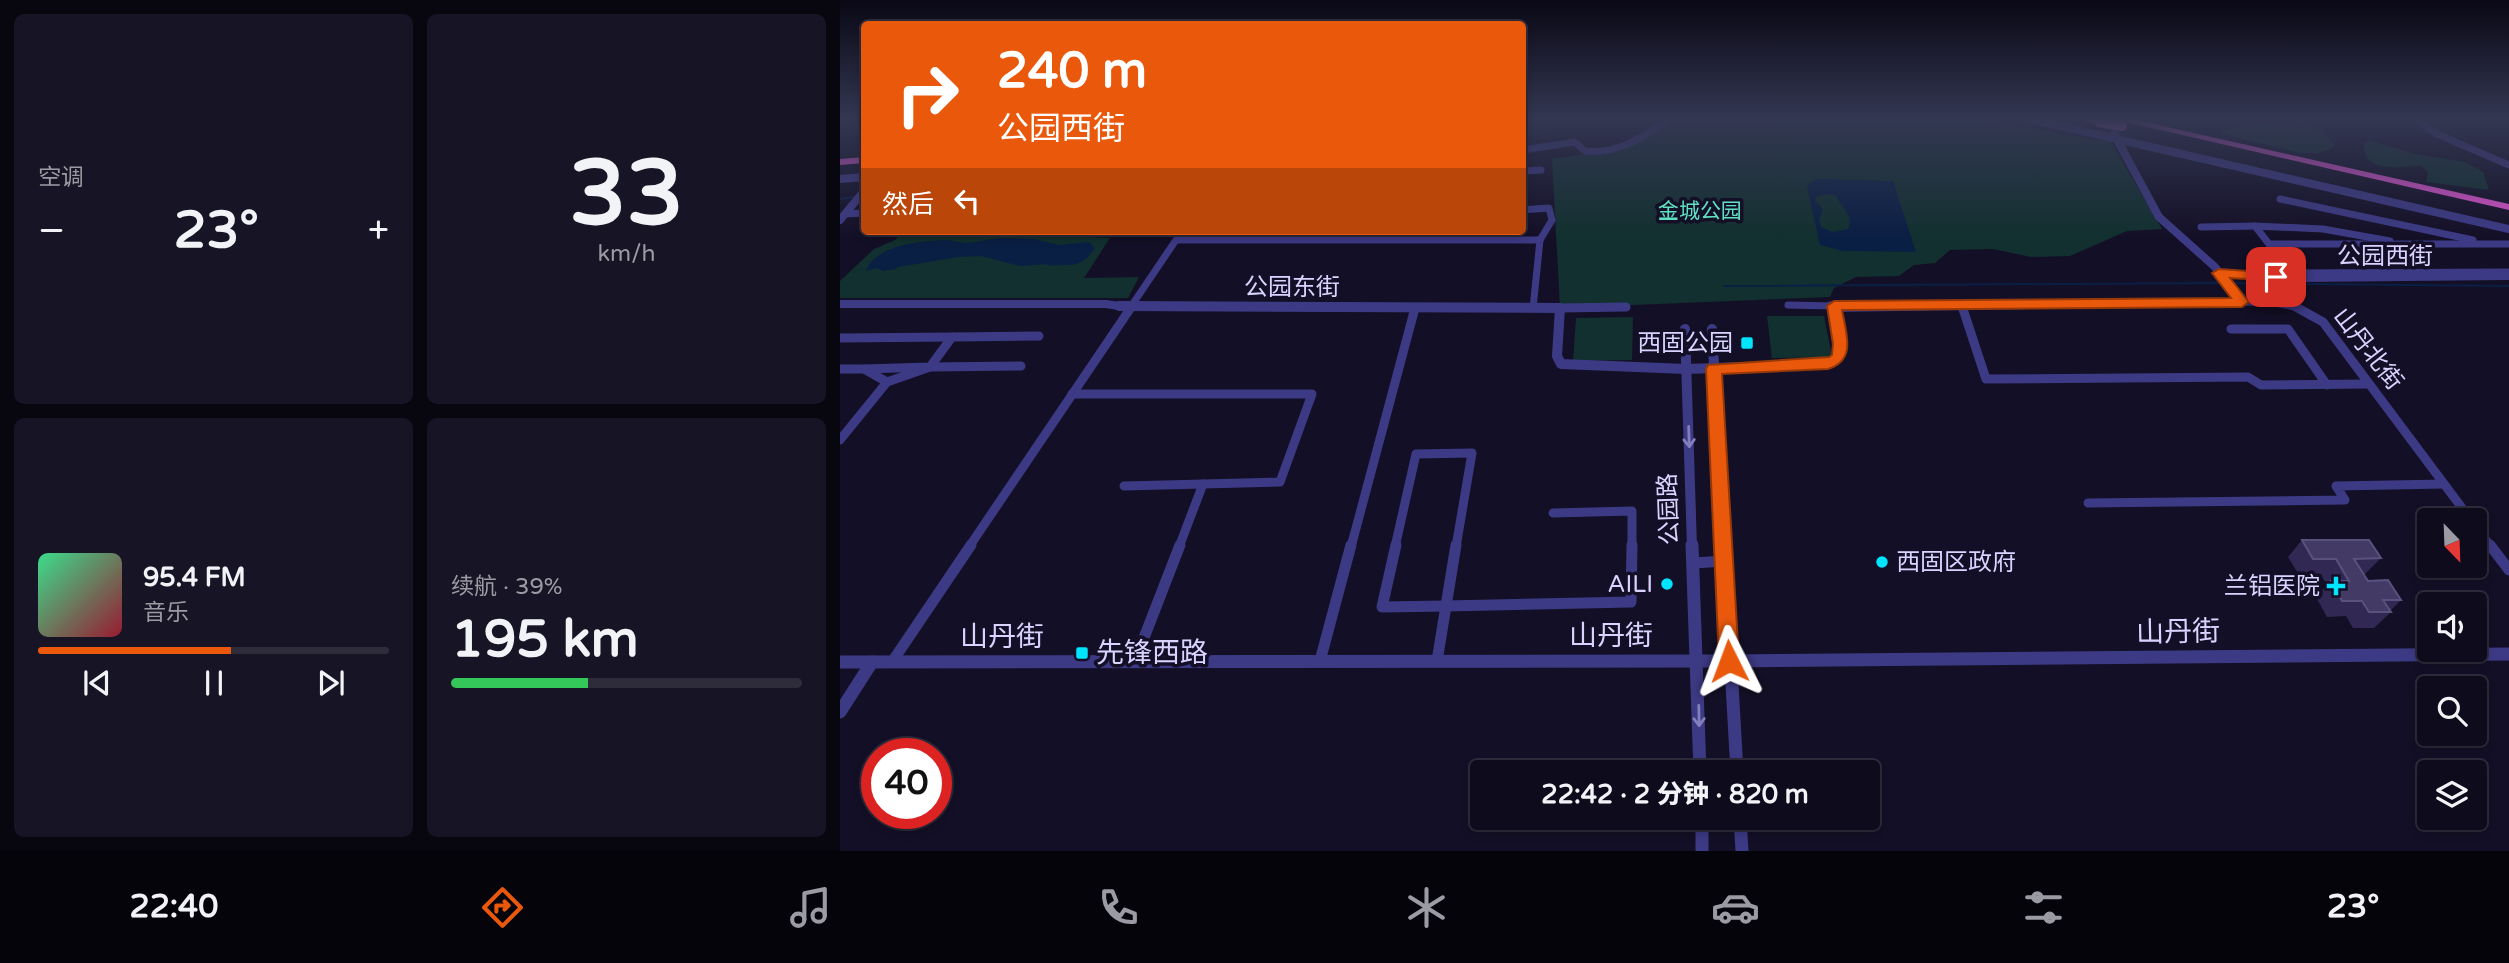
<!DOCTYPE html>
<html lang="zh">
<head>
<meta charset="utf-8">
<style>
  body { margin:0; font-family:"Varela Round","Noto Sans SC",sans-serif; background:#171425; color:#f1f3f6; height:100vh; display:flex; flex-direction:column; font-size:26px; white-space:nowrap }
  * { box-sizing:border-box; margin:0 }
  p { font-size:23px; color:#9b9ba3 }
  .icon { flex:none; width:38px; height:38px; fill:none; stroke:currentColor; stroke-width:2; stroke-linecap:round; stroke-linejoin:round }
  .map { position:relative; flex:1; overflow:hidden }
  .details { display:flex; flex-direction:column; gap:14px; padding:14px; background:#08060f; width:840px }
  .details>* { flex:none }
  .top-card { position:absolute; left:21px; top:21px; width:665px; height:214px; border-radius:7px; box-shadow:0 4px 10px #0003,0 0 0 2px #2e2b3b; background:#ea580c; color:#fff; overflow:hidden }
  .needle { width:46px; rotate:157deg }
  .tools { position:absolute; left:1577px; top:508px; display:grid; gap:14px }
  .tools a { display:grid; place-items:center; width:70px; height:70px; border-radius:7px; background:#0e0b1c; box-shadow:0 4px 10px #0003,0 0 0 2px #2e2b3b; font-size:35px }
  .speed { position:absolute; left:21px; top:738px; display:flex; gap:14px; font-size:35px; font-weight:700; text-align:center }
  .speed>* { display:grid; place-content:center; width:91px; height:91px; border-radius:50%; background:#0e0b1c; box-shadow:0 4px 10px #0003,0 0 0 2px #2e2b3b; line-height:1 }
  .speed .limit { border:10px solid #d22; background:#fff; color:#111 }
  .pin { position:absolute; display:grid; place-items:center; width:60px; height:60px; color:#fff; margin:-30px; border-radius:14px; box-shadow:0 4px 10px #0006 }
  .me { position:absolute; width:77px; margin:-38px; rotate:357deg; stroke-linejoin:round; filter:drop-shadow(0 0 5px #0008) }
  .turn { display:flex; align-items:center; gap:24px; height:147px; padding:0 21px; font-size:32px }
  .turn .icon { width:91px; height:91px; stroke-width:2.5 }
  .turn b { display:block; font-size:49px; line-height:60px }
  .then { display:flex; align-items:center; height:66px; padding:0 21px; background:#0003; gap:14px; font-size:26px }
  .big { font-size:52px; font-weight:800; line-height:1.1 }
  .details .tile { flex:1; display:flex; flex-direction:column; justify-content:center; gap:10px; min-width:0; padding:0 24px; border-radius:10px; background:#171425 }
  .details .dial { align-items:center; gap:0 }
  .dial b { font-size:91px; line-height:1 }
  .song { display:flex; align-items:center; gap:21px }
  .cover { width:84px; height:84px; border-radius:10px; background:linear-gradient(135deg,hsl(150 70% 55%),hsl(350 70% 35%)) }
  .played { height:7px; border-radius:4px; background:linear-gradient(90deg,#ea580c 55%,#2e2b3b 55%) }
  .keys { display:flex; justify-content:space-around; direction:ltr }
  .heat { display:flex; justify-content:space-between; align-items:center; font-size:38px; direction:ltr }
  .charge { height:10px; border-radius:5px; background:linear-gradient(90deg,#34c759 39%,#2e2b3b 0) }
  .details .tiles { flex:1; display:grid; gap:14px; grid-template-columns:repeat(2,1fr) }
  .trip { position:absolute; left:630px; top:760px; width:410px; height:70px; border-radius:7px; background:#0e0b1c; box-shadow:0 4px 10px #0003,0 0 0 2px #2e2b3b; font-weight:800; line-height:70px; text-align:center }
  .tabs { display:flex; height:112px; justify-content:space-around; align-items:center; background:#06040b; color:#9b9ba3 }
  .tabs .icon { width:49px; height:49px }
  .tabs .on { color:#ea580c }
  .tabs b { font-size:32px; color:#f1f3f6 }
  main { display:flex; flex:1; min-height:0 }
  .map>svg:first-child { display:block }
</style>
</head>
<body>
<main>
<section class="details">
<div class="tiles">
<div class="tile"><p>空调</p>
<div class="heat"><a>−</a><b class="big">23°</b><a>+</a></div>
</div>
<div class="tile dial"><b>33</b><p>km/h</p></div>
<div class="tile">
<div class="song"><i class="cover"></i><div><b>95.4 FM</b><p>音乐</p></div></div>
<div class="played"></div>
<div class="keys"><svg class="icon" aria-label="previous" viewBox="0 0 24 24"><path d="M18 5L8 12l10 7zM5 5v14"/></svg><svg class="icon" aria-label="pause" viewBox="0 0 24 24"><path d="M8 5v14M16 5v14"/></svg><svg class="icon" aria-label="next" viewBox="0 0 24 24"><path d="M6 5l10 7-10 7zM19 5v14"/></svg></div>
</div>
<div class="tile"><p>续航 · 39%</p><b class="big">195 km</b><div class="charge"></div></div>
</div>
</section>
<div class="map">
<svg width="1669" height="851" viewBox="0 0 1669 851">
  <rect width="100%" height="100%" fill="#130f26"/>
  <g fill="#12302f">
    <path d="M834 119H1141L1271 142 1322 229 1287 231 1230 256 1191 257 1153 249 1110 250 1095 263 1074 265 1059 276 1016 277 994 288 990 297 720 308 712 159C754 154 798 144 834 119Z"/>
    <polygon points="1467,121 1483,130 1495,146 1480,153 1460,153 1383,134 1383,129 1389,126"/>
    <path d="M1529 140 1575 154 1625 162 1643 172 1649 190 1586 182 1588 172 1581 166C1560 167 1523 174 1524 144Z"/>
    <polygon points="63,231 211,231 224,236 270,238 244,278 299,277 288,298 0,298 0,281 34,249 55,240"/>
    <polygon points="927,316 984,316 992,357 932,358"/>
    <polygon points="793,317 792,360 733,361 736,318"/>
  </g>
  <g fill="#0a1f44" fill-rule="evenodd">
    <path d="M977 179 1053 181 1076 252 1003 251 980 245 967 186ZM989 194 996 195C1000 207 1015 215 1008 229L993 232 981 227 979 219 983 209 975 201 977 196Z"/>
    <path d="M161 238 194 239 218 245 249 242 255 248C239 271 231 263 208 266L209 264 180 266 141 256 119 257 58 267 56 269 43 271 36 268 26 271C35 245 81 241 105 240 113 240 119 243 127 243 139 242 150 239 161 238Z"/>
  </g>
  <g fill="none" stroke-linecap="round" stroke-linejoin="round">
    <g stroke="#0a1f44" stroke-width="2">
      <polyline points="682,138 740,119"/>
      <polyline points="0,199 14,197"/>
      <polyline points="884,286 1377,283 1669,286"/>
    </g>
    <g stroke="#3d3a85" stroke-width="7">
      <polyline points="1575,119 1597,134 1669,165"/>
      <path d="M682 150 735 142 745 151C778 155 804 136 830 119"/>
      <polyline points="682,171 701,170"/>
      <polyline points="1440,199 1633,240"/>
      <polyline points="682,210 709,208 712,220 700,240 693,308"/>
      <polyline points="5,214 24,213"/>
      <polyline points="1361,227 1415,226"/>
      <polyline points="1429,244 1415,226 1483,229 1550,241"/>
      <polyline points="1448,273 1669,272"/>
      <polyline points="1451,277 1429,244 1669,244"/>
      <polyline points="1402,302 1435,303 1459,308"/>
      <polyline points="948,305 994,306"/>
      <polyline points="1122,305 1123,308"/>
      <polyline points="290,308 336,240 700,240"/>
      <polyline points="743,308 786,307"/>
    </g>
    <g stroke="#3d3a85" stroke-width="9">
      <polyline points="990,306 994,306"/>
      <polyline points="1122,306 1146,379 1408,377 1421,385 1529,384"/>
      <polyline points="1454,306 1483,322 1631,520"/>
      <polyline points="720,308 786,307"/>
      <polyline points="1391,329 1448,329 1487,385"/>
      <polyline points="0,338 112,337"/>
      <polyline points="0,369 24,369 47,382"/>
      <polyline points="24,369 90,367 112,337 199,336"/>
      <polyline points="232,394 472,394 440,482 284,486"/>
      <polyline points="0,440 47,382 90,367 181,366"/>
      <polyline points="1248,503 1505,500 1496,486 1604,484"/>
      <polyline points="713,513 792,511 792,547"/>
      <polyline points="1634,524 1651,547"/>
      <polyline points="129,547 292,306"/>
      <polyline points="339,547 363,484"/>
      <polyline points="511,547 575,308"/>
      <polyline points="555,547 576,454 632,453 616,547"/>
    </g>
    <g stroke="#3d3a85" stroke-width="11">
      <polyline points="556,545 542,607 606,606"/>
      <polyline points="1650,545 1669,570"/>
      <polyline points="854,563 884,561"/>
      <polyline points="606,606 616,545"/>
      <polyline points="606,606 791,602 792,545"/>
      <polyline points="295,661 340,545"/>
      <polyline points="480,661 511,545"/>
      <polyline points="597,661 606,606"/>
      <polyline points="52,662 131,545"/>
    </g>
    <g stroke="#3d3a85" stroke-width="8">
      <polyline points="1189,119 1669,229"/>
      <polyline points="1274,134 1319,217 1375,267 1402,302"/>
      <polyline points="0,179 24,177"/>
      <polyline points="0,220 24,191"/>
      <polyline points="1379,273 1463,278 1669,276"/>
      <polyline points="0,304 266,304 291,308"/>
      <polyline points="994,308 1402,302"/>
    </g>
    <g stroke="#3d3a85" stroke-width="10">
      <polyline points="279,306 720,308 717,356 721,364 846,369 988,364 999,357 1000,352 994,306 1004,306"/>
      <polyline points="845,329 852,547"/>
      <polyline points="872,329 884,547"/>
    </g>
    <g stroke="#3d3a85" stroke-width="13">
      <polyline points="852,545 860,772"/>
      <polyline points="884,545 897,772"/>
      <polyline points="0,662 889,661 1669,654"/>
      <polyline points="0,712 32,662"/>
      <polyline points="862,817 862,851"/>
      <polyline points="900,817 902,851"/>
    </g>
    <g fill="#e055d1" fill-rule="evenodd">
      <polygon points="1241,119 1259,119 1264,122 1259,125"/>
      <polygon points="1273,119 1292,119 1669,204 1669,210"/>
      <polygon points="24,157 24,163 0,165 0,159"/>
    </g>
    <polyline stroke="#e055d1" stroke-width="10" points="1259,122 1282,126"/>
  </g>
  <polygon fill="#312854" points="1462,540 1541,558 1524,575 1528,581 1561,600 1550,611 1551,612 1534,628 1513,628 1506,616 1487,617 1476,597 1487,585 1481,575 1459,575 1448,557"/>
  <polygon fill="#433a66" stroke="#5a527e" stroke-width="2" points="1462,540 1529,540 1541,558 1514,559 1528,581 1548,580 1561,600 1543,600 1551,612 1529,612 1522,601 1502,601 1491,581 1509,581 1496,559 1473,559"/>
  <defs><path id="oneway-shaft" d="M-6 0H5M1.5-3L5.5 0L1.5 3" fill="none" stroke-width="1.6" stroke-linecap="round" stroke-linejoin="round" transform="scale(1.75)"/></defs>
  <g stroke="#837fbc">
    <use href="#oneway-shaft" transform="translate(849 437) rotate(88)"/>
    <use href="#oneway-shaft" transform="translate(859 716) rotate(89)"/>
  </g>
  <linearGradient id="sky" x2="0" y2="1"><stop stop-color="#0a0815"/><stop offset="0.5" stop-color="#333752"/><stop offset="1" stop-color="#333752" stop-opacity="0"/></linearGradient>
  <rect width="1669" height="238" fill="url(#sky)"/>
  <path fill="#ea580c" stroke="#983908" stroke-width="2" d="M1379 269 1436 273 1443 277 1436 281 1390 278 1409 302 1402 307 1002 310C1006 333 1017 360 988 369L882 374 899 661 896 667 889 670 882 667 879 661 866 369 868 365 989 357 992 355 993 344 987 306 994 301 1391 298 1372 273Z"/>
  <g fill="#00e5ff" stroke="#130f26" stroke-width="2.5">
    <rect x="900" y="336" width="14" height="14" rx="3.5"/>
    <circle cx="1042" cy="562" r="7"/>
    <circle cx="827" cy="584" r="7"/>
    <path d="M1492.5 575.5h7v7h7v7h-7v7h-7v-7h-7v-7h7z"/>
    <rect x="235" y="646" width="14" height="14" rx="3.5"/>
  </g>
  <g text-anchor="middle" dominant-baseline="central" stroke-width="7" stroke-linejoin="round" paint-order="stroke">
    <g font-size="21" fill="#5fe0c0" stroke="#130f26">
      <text x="860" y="211">金城公园</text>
    </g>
    <g font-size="24" fill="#d9d4ff" stroke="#130f26">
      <text x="1545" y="256">公园西街</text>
      <text x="452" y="287">公园东街</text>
      <text transform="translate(1528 349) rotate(52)">山丹北街</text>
      <text transform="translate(829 509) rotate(-92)">公园路</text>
    </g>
    <g font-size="24" fill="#d9d4ff" stroke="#130f26" text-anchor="end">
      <text x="893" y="343">西固公园</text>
      <text x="1056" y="562" text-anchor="start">西固区政府</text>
      <text x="813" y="584">AILI</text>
      <text x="1480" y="586">兰铝医院</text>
    </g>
    <g font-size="28" fill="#d9d4ff" stroke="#130f26">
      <text transform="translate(1338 632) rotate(-1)">山丹街</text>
      <text x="771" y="636">山丹街</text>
      <text x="162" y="637">山丹街</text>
    </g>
    <g font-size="28" fill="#d9d4ff" stroke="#130f26" text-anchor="start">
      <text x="256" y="653">先锋西路</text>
    </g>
  </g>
</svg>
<div class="tools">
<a><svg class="needle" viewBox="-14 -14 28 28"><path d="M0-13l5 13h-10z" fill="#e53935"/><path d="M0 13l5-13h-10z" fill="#9b9ba3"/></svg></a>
<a><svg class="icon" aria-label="sound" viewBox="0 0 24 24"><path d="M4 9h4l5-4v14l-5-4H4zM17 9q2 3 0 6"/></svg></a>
<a><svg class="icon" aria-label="search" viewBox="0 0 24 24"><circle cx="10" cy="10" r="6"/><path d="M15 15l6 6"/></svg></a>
<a><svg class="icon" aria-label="layers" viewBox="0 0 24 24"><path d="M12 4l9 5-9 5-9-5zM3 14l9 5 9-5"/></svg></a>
</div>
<div class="speed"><div class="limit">40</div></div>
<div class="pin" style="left:1436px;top:277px;background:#d93025"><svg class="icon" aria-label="arrive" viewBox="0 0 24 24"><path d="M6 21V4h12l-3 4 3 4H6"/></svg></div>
<svg class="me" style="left:889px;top:661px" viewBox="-20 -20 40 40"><path d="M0-17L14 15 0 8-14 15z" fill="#ea580c" stroke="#fff" stroke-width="4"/></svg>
<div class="trip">22:42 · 2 分钟 · 820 m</div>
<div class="top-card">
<div class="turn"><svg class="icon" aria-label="right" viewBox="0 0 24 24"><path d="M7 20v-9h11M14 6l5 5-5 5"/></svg><div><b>240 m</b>公园西街</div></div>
<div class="then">然后<svg class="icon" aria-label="left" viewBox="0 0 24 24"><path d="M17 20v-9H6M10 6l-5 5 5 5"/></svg></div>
</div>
</div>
</main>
<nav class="tabs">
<b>22:40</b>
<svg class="icon on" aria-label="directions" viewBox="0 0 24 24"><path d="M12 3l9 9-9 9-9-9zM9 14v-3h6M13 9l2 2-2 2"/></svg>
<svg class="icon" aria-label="music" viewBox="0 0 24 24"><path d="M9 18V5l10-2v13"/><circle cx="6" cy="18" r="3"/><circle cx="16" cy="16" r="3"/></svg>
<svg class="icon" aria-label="phone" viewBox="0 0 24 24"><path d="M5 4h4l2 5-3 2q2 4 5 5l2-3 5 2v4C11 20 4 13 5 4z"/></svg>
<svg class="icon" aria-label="climate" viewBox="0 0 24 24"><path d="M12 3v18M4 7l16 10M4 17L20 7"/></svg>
<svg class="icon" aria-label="car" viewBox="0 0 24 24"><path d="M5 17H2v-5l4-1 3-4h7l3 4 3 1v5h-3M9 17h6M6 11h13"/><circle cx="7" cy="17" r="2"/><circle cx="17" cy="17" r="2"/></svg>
<svg class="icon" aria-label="filters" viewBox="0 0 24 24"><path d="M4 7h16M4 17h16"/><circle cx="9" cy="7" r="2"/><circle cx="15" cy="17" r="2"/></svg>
<b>23°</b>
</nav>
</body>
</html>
